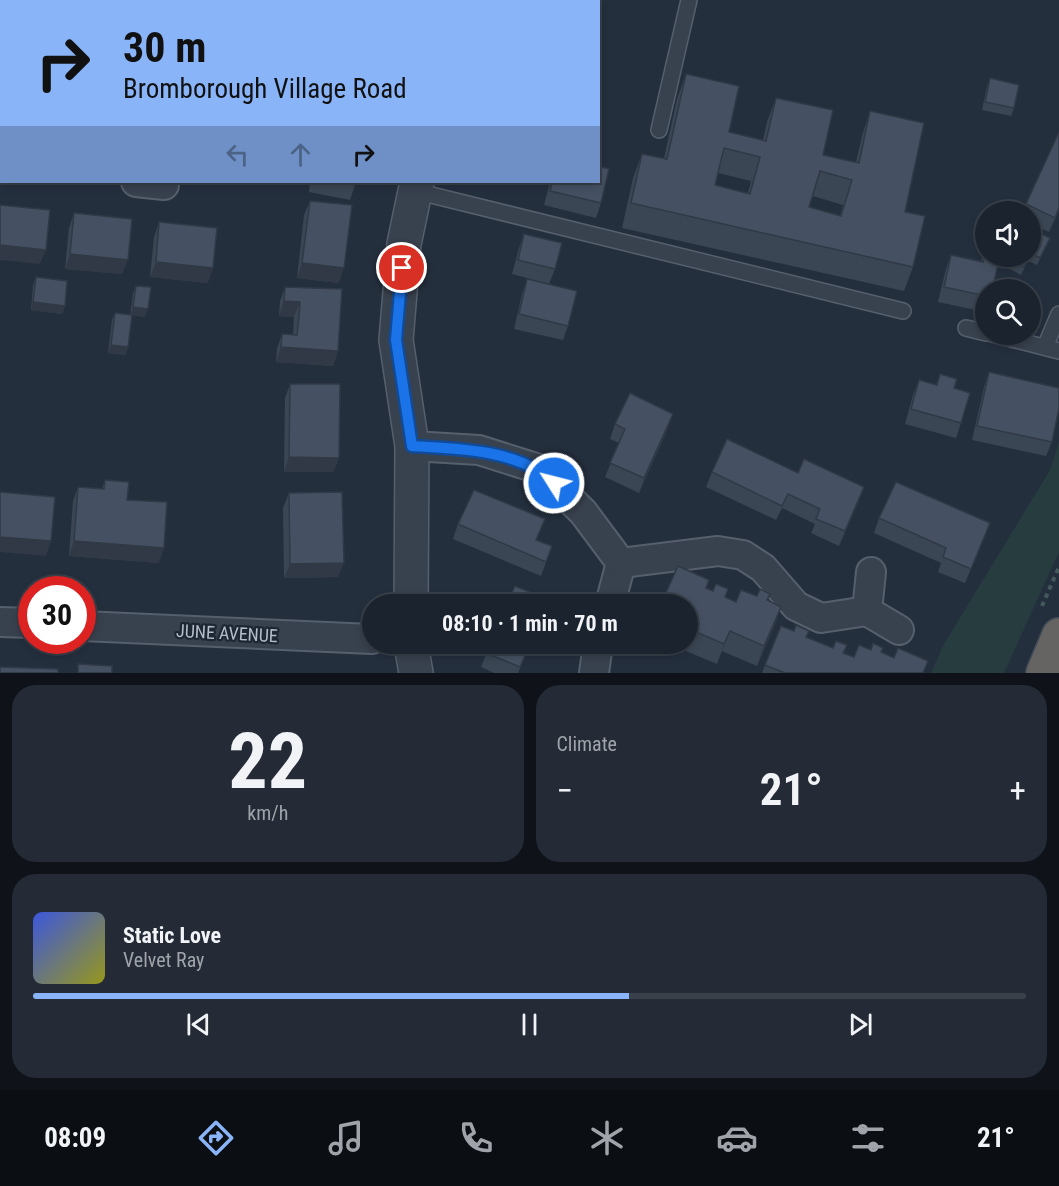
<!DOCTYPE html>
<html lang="en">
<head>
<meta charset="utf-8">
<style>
  body { margin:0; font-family:"Roboto Condensed",sans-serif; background:#242b36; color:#f1f3f6; height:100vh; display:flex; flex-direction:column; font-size:22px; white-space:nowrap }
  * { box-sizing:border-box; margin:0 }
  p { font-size:20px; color:#a0a4aa }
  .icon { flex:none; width:33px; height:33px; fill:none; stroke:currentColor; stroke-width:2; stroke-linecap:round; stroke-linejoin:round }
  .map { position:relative; height:673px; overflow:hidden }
  .sheet { display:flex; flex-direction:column; gap:12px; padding:12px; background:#0f1319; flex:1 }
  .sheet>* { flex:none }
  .hud { position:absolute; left:0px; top:0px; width:600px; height:183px; box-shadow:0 3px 9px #0003,0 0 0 2px #39404a; background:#8ab4f8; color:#111; overflow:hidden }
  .fabs { position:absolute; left:975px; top:201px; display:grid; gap:12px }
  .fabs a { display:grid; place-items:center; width:66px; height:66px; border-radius:50%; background:#1b232e; box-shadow:0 3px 9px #0003,0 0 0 2px #39404a; font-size:30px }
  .speed { position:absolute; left:18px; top:576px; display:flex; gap:12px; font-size:30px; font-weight:700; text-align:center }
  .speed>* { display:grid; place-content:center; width:78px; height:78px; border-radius:50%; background:#1b232e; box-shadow:0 3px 9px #0003,0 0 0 2px #39404a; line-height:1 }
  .speed .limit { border:9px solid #d22; background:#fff; color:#111 }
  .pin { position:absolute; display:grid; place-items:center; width:51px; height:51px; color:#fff; margin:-26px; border:3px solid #fff; border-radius:50%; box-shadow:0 2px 6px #0007 }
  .me { position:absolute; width:66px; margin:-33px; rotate:306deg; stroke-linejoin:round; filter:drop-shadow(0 0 4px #0008) }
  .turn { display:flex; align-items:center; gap:21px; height:126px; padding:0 24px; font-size:27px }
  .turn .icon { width:78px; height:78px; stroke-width:2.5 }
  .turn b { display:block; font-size:42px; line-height:51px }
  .lanes { display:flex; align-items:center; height:57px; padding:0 24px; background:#0003; justify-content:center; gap:30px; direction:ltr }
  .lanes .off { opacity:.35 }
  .big { font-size:45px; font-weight:700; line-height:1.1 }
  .sheet .card { flex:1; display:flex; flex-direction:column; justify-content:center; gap:9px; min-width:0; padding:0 21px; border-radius:24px; background:#242b36 }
  .sheet .dial { align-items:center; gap:0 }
  .dial b { font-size:78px; line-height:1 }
  .song { display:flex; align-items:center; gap:18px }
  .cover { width:72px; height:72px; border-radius:9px; background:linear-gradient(135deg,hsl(230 70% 55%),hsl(60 70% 35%)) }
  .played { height:6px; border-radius:3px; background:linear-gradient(90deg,#8ab4f8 60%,#39404a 60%) }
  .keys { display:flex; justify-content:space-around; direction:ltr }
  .heat { display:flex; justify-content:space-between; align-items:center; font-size:33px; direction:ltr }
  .sheet .tiles { flex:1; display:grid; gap:12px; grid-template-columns:1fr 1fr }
  .card:last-child { grid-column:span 2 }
  .trip { position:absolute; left:362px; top:594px; width:336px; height:60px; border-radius:30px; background:#1b232e; box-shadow:0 3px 9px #0003,0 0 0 2px #39404a; font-weight:700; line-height:60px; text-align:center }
  .tab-bar { display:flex; height:96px; justify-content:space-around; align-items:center; background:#0b0e12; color:#a0a4aa }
  .tab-bar .icon { width:42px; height:42px }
  .tab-bar .selected { color:#8ab4f8 }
  .tab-bar b { font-size:27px; color:#f1f3f6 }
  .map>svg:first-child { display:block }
</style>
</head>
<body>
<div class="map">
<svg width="1059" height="673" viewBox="0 0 1059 673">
  <rect width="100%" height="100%" fill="#242f3e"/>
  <polygon fill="#263c3f" points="1059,442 1059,552 1004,673 931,673 944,644 1050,470"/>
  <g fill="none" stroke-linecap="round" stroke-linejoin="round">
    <g stroke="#565f6c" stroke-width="18">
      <g id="service">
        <polyline points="659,130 689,0"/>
        <polyline points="415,191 903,311"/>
        <polyline points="966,328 986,333"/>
        <polyline points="992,334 1059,351"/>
        <polyline points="1045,347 1059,314"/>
      </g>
    </g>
    <g stroke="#565f6c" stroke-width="32">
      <g id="minor">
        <polyline points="0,166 2,167"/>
        <polyline points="136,182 164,185"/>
        <polyline points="412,446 479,450 539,469 583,512 621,563 610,604"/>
        <polyline points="621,563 718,551 743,555 763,568 796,606 821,618 867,611 899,630"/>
        <polyline points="867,611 871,572"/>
        <polyline points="0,622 32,623"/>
        <polyline points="82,626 372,639"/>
        <polyline points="594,673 598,644"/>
      </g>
    </g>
    <g stroke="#565f6c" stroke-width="36">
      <g id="tertiary">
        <polyline points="464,2 464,0"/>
        <polyline points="411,604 412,446 396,340 404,244 417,182"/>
        <polyline points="411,644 416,673"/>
      </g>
    </g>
    <g stroke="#434c59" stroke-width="36">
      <polyline id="trunk" points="1043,673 1059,635"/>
    </g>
    <polyline stroke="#44595c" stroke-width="4" stroke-dasharray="4.5 4.5" stroke-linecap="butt" points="1042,606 1059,567"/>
    <use href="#service" stroke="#38414e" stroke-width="15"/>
    <use href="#minor" stroke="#38414e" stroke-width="28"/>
    <use href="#tertiary" stroke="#38414e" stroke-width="33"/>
    <use href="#trunk" stroke="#656462" stroke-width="33"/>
  </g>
  <g fill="#3b4654" fill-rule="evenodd">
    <path d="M686 74 729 132 763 140 767 122 776 98 823 155 856 162 862 136 870 111 905 212 913 267 904 291 622 228 633 178 642 154 664 158 677 99ZM718 173 751 181 748 193 715 185ZM813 196 843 205 840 216 809 207Z"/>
    <polygon points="990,78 1014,108 1011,116 982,110 987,86"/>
    <polygon points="310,182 356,182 350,200 309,192"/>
    <polygon points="550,182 598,182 601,203 596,218 544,205"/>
    <polygon points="310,201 339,283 297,278 304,215"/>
    <polygon points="1026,204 1059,211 1049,232 1030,224 1030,212 1024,212"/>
    <polygon points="74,213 122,274 65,269 69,228"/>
    <polygon points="159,222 208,283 150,277 154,237"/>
    <polygon points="1030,228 1047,246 1037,265 1028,261 1021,275 999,263 986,290 985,312 938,302 946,269 951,255 981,261 986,248 986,256 1030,256"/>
    <polygon points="524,234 555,269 549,284 512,274 519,248"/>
    <polygon points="36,277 65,306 62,314 31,310 33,285"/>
    <polygon points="527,279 568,326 563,340 514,329 522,294"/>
    <polygon points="136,286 145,317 132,315 128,347 125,355 108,353 112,320 115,313 130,315 133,293"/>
    <polygon points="285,287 342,289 338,351 333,366 276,362 277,349 282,334 293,335 294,317 279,316 280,301"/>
    <polygon points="989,372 1052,442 1046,456 972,440 984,387"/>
    <polygon points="940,374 954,388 961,423 956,438 905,424 913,395 919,380 936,385"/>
    <polygon points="290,384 339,458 333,472 284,472 285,398"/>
    <polygon points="615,424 668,428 639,493 605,477 619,443 610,439"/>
    <polygon points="712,472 859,501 839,546 811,533 815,524 782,508 776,520 706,487"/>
    <polygon points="105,480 159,563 69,556 73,501 78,487 102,489"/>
    <polygon points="289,493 338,577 284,578 283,508"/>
    <polygon points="879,518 984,538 965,583 938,572 941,563 874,533"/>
    <polygon points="458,524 537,540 552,546 541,576 453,539"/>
    <polygon points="709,580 706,588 736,602 770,594 767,601 781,607 774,627 757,666 722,651 717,664 669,644 687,644 687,604"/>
    <polygon points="794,631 809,631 806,637 833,648 847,645 844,653 854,657 871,650 881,652 894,658 928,661 923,673 762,673 765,665"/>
    <polygon points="490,644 531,644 518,673 494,673 481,667"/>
  </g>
  <g fill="#303945">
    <rect x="0" y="102" width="2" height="15"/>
    <polygon points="1059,208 1059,211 1049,232 1055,218"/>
    <polygon points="1050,238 1047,246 1037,265 1040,258"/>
    <polygon points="0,245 46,250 40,264 0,260"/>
    <polygon points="70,254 128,260 122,274 65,269"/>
    <polygon points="156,262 213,268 208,283 150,277"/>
    <polygon points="302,263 344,268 339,283 297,278"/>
    <polygon points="284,301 300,302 294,317 279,316"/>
    <polygon points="33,302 65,306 62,314 31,310"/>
    <polygon points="133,307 148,309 145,317 130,315"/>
    <polygon points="111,345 128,347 125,355 108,353"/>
    <polygon points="281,347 338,351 333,366 276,362"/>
    <polygon points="673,414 668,428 639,493 644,478"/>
    <polygon points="289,457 339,458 333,472 284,472"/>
    <polygon points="864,487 859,501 839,546 845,531"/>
    <polygon points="0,537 51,541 46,556 0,552"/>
    <polygon points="74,541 164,548 159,563 69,556"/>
    <polygon points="344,563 338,577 284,578 290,564"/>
    <polygon points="781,607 774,627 757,666 764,646"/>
    <polygon points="730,631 722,651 717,664 724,644"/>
    <polygon points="530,644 531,644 518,673"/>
  </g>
  <g fill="#455162" stroke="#303945" stroke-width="1.5" fill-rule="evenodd">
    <polygon points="569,0 600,0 598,7 598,2 569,2"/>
    <rect x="0" y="62" width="2" height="40"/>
    <path d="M686 74 739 86 729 132 766 141 776 98 833 110 823 155 859 163 870 111 924 123 905 212 925 216 913 267 631 203 642 154 667 159ZM724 148 760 157 750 194 715 185ZM820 171 852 180 841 216 809 207Z"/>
    <polygon points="990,78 1019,85 1014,108 985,102"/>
    <polygon points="1059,132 1059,208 1055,218 1026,204"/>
    <polygon points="598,166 609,169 601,203 550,191 552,182 598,182"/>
    <polygon points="336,182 356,182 355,185"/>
    <polygon points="310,201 352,205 344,268 302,263"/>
    <polygon points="0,205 50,210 46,250 0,245"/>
    <polygon points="74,213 132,219 128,260 70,254"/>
    <polygon points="159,222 217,228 213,268 156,262"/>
    <polygon points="1030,228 1050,238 1040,258 1031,253 1030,254"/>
    <polygon points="524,234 562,243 555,269 518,260"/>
    <polygon points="986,250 986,256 1000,256 992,290 986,290 986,296 944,287 951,255 983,262"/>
    <polygon points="1003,256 1029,256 1024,267"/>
    <polygon points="36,277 67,281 65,306 33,302"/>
    <polygon points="527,279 577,291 568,326 519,314"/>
    <polygon points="136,286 151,287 148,309 133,307"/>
    <polygon points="285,287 342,289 338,351 281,347 282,334 297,335 299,318 300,302 284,301"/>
    <polygon points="115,313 132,315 128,347 111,345"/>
    <polygon points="989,372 1059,388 1059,408 1052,442 977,426"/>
    <polygon points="940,374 957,379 954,388 970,393 961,423 911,409 919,380 937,385"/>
    <polygon points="290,384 340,384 339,458 289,457"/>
    <polygon points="630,393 673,414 644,478 610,463 625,429 615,424"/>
    <polygon points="727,439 798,473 804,459 864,487 845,531 816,519 820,509 788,494 782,506 712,472"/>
    <polygon points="105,480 129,482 127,500 167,502 164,548 74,541 78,487 104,489"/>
    <polygon points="896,482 990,523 971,569 943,557 946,548 879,518"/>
    <polygon points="474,490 545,519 536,540 552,546 546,562 458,524"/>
    <polygon points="0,492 55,497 51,541 0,537"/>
    <polygon points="342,492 344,563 290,564 289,493"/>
    <polygon points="678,566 709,580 706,588 713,591 716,584 728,589 725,597 736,602 741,590 757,596 760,589 770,594 767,600 781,607 764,646 730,631 724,644 687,628 687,604 661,604"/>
    <polygon points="515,586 549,600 547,604 507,604"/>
    <polygon points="796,625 809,631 806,637 833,648 836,641 847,645 843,653 854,657 859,645 871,650 873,643 883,648 881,652 894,658 898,648 928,661 923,673 785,673 765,665 781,626 794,631"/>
    <polygon points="490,644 530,644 520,667 486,653"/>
    <polygon points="78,664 112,666 112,673 78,673"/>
    <polygon points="0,667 58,669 58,673 0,673"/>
  </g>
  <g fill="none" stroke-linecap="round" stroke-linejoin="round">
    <g stroke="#114b97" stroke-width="15">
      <path id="route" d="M402 268 396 340 412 446C460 449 518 449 554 483"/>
    </g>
    <use href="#route" stroke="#1a73e8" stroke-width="10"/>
  </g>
  <g text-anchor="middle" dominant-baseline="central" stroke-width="4.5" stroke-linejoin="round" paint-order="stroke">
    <g font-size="18" fill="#b4bcc9" stroke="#1d2633">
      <text transform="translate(227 633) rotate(3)">JUNE AVENUE</text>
    </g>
  </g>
</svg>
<div class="fabs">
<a><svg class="icon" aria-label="sound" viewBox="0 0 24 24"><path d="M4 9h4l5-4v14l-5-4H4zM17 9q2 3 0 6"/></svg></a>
<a><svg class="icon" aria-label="search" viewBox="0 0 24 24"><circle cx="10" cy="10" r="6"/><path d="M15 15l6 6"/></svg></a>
</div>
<div class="speed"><div class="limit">30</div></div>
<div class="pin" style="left:402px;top:268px;background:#d93025"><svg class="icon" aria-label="arrive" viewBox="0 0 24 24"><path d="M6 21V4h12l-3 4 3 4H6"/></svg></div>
<svg class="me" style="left:554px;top:483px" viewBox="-20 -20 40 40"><circle r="17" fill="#1a73e8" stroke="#fff" stroke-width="3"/><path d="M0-11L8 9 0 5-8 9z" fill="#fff"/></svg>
<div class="trip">08:10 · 1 min · 70 m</div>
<div class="hud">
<div class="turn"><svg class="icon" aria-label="right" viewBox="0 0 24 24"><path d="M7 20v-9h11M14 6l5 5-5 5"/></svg><div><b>30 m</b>Bromborough Village Road</div></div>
<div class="lanes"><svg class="icon off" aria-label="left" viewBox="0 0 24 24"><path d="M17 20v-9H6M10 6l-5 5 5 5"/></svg><svg class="icon off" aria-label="ahead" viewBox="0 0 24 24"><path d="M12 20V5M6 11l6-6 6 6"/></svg><svg class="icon" aria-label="right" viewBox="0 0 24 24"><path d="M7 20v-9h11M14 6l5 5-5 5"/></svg></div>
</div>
</div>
<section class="sheet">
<div class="tiles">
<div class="card dial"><b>22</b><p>km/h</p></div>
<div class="card"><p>Climate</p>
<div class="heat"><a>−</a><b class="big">21°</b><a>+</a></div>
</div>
<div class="card">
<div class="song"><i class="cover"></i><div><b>Static Love</b><p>Velvet Ray</p></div></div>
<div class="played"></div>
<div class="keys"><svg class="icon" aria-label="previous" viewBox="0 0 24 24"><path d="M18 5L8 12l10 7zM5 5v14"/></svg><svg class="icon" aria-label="pause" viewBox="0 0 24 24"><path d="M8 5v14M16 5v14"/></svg><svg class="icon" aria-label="next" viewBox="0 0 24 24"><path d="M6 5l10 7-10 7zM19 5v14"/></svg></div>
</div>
</div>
</section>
<nav class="tab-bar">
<b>08:09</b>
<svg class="icon selected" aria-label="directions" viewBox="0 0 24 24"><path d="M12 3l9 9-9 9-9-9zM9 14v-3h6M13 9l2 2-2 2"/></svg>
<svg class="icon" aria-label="music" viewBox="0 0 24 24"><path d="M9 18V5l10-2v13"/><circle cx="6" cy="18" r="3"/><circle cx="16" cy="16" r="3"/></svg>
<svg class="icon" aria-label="phone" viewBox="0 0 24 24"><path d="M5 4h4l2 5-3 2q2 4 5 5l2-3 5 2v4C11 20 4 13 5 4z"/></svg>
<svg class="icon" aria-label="climate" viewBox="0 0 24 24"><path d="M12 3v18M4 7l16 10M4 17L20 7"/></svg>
<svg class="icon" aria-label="car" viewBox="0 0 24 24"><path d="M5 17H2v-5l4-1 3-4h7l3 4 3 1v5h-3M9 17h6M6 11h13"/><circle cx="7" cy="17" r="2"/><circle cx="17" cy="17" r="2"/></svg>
<svg class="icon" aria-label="filters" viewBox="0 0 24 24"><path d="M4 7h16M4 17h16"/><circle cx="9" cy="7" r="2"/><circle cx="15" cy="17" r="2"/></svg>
<b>21°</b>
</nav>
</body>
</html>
